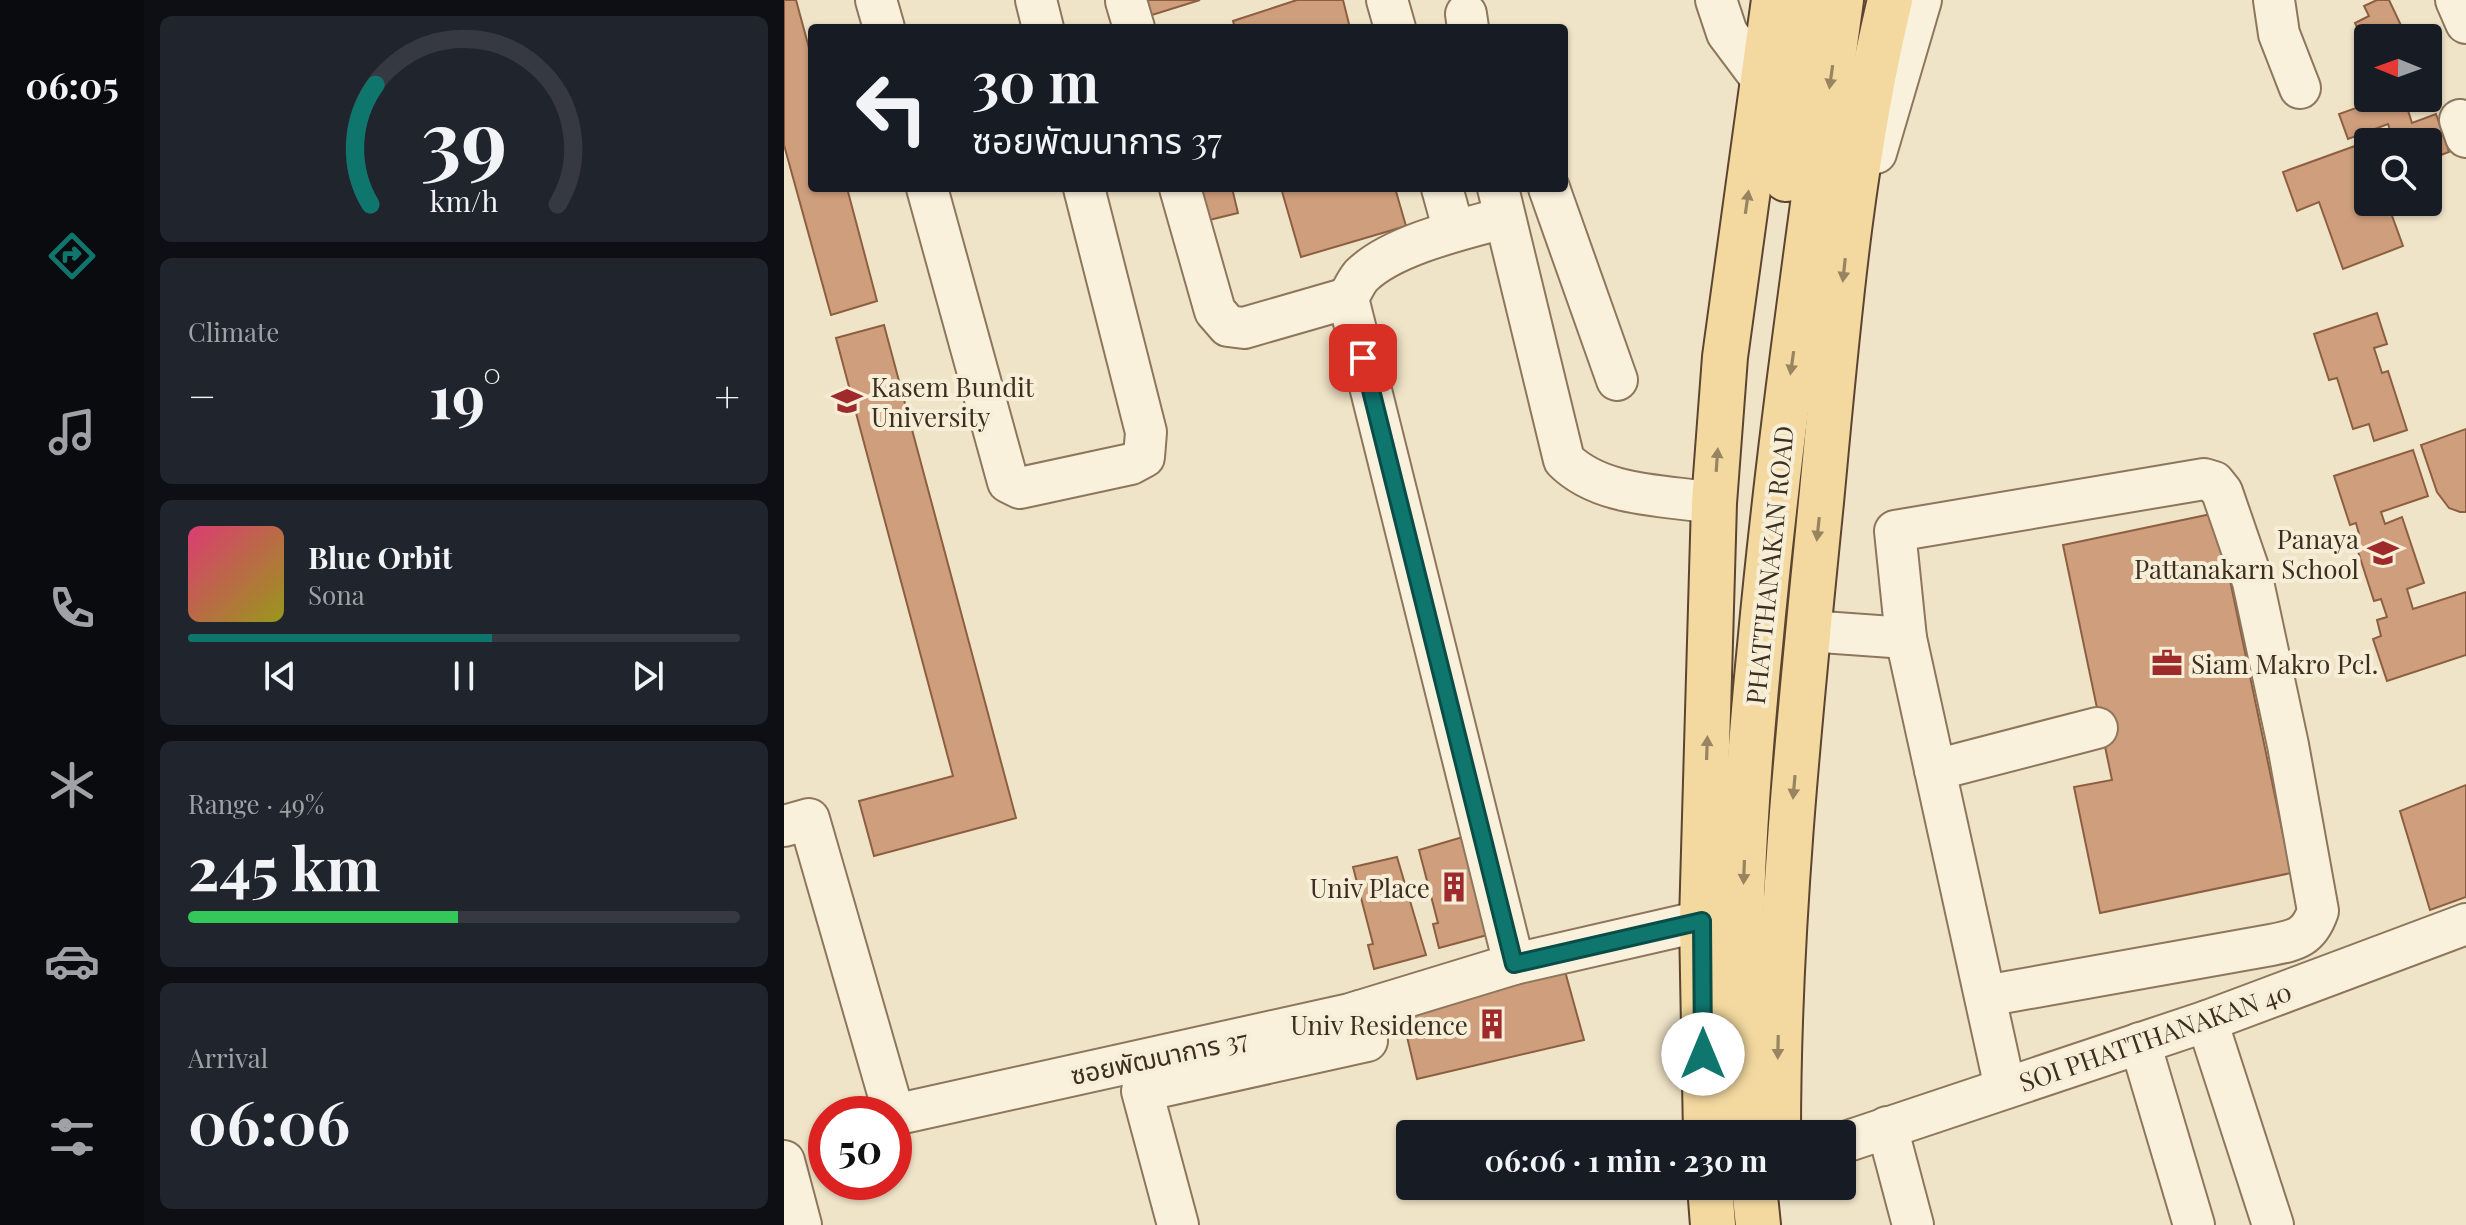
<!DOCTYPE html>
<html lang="en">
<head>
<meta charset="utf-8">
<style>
  body { margin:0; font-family:"Playfair Display","Noto Sans Thai",serif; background:#20242c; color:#f1f3f6; height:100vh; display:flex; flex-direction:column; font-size:30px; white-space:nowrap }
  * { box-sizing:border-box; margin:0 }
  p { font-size:26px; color:#9ea1a6 }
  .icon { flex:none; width:44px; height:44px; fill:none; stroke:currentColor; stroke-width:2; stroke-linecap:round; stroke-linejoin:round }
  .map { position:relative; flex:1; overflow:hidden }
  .details { display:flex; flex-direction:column; gap:16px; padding:16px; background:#0d0f14; width:640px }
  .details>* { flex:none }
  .banner { position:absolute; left:24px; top:24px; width:760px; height:168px; border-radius:8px; box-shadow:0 2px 6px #0004; background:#171b24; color:#f1f3f6; overflow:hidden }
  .needle { width:52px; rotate:271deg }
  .tools { position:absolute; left:1570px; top:24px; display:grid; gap:16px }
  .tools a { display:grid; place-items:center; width:88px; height:88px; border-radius:8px; background:#171b24; box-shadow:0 2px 6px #0004; font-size:40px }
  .speed { position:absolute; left:24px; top:1096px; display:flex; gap:16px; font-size:40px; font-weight:700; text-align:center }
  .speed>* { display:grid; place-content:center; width:104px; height:104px; border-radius:50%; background:#171b24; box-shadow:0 2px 6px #0004; line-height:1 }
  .speed .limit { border:12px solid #d22; background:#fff; color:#111 }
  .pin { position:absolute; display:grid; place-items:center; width:68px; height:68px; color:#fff; margin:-34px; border-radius:16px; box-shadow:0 4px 12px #0006 }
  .me { position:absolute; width:88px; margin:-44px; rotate:0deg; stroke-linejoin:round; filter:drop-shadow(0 0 6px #0008) }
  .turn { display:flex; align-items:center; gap:28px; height:168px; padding:0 32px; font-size:36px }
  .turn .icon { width:104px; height:104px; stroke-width:2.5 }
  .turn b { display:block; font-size:56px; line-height:68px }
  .big { font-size:60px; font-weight:700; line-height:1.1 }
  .details .tile { flex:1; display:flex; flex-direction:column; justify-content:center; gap:12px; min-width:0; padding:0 28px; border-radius:12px; background:#20242c }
  .details .dial { align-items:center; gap:0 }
  .dial svg { height:208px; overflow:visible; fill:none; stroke:#363941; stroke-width:7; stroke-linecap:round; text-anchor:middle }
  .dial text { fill:#f1f3f6; stroke:none }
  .song { display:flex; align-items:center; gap:24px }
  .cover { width:96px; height:96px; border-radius:12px; background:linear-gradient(135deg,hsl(340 70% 55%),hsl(60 70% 35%)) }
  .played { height:8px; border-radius:4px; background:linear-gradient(90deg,#0f766e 55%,#363941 55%) }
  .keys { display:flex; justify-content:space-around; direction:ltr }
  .heat { display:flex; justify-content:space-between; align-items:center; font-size:44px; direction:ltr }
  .charge { height:12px; border-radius:6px; background:linear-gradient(90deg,#34c759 49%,#363941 0) }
  .trip { position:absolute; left:612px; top:1120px; width:460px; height:80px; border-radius:8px; background:#171b24; box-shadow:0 2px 6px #0004; font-weight:700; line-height:80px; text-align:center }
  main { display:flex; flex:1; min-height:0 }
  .dock { display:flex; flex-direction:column; width:144px; justify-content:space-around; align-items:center; background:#090b0e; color:#9ea1a6 }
  .dock .icon { width:56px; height:56px }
  .dock .current { color:#0f766e }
  .dock b { font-size:36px; color:#f1f3f6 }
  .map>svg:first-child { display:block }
</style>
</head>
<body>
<main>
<nav class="dock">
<b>06:05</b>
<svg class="icon current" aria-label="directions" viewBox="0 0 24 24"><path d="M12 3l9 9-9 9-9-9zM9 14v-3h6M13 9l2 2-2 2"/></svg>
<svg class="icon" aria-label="music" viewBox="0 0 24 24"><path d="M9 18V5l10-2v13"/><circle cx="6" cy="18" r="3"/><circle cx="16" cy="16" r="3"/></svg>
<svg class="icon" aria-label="phone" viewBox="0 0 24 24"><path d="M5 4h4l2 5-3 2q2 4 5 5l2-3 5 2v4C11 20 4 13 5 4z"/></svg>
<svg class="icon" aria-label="climate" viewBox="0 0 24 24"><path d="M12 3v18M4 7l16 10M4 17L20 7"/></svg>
<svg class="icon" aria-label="car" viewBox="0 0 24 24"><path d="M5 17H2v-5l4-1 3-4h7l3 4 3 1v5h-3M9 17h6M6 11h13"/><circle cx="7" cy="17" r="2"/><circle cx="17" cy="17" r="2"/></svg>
<svg class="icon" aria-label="filters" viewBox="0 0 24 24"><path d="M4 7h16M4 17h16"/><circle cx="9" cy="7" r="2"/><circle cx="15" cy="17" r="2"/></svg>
</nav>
<section class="details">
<div class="tile dial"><svg viewBox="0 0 100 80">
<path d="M14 69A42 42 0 1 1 86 69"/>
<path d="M14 69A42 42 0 0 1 16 23" stroke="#0f766e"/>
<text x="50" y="56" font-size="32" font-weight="700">39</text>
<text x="50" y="72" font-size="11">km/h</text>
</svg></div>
<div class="tile"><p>Climate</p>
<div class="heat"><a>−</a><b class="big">19°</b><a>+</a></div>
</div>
<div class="tile">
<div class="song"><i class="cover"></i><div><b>Blue Orbit</b><p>Sona</p></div></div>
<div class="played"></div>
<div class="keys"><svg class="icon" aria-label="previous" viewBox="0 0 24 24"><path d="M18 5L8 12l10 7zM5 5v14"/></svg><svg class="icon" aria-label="pause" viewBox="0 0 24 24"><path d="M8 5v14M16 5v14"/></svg><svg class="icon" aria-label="next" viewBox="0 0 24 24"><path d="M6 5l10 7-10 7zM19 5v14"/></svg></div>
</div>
<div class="tile"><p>Range · 49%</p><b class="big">245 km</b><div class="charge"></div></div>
<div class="tile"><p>Arrival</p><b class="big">06:06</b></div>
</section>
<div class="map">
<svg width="1682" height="1225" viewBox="0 0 1682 1225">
  <rect width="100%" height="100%" fill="#f0e4c8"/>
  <g fill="#cf9f7d" stroke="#8d5f41" stroke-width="2">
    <polygon points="0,0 12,0 28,59 28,188 63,188 93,301 47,315 0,145"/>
    <polygon points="349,0 416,0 355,19"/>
    <polygon points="513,0 559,0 566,28 451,28 449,21"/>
    <polygon points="1593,0 1605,0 1623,38 1584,38 1584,51 1571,23 1585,16 1580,6"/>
    <polygon points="1600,98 1620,98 1628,123 1652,114 1665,152 1644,160 1644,142 1610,142 1604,124 1564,139 1555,114"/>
    <polygon points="1582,142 1584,202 1603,202 1619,246 1559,269 1535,202 1513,211 1499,172"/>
    <polygon points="403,188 448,188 454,213 413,223"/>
    <polygon points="497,188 611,188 622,226 517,257"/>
    <polygon points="1593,313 1603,344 1590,348 1598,373 1604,371 1623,430 1590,441 1585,424 1569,429 1553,378 1545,380 1530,334"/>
    <polygon points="100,325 232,818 90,856 75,801 169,776 52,338"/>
    <polygon points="1682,429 1682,512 1676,512 1665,508 1653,492 1637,445"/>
    <polygon points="1629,450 1644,496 1597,512 1601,524 1618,517 1640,583 1623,589 1629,609 1682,592 1682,655 1603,681 1589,639 1597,636 1593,620 1603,617 1597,599 1590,601 1569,536 1575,534 1572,523 1566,525 1550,476"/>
    <polygon points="1432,513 1507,873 1316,913 1290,787 1328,780 1279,545"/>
    <polygon points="1682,785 1682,897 1646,910 1616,811"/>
    <polygon points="682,836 707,934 655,948 649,924 654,923 635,850"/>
    <polygon points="613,857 642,955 590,969 584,945 589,944 569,867"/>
    <polygon points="779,964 800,1040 633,1079 616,1007"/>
  </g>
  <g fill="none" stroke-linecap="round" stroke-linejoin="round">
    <g stroke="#8d765c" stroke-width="44">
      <g id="minor">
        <polyline points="92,0 100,28"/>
        <polyline points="252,0 259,28"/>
        <polyline points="603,0 611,28"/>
        <polyline points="932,0 943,33 979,81"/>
        <polyline points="1490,0 1495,34 1516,88"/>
        <polyline points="1672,0 1682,23"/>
        <polyline points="342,1 350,28"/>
        <polyline points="682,14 684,28"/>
        <polyline points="1676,120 1682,137"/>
        <polyline points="1092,153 1137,0"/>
        <polyline points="143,188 224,482 236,488 347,464 360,457 362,432 300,188"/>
        <polyline points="396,188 431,311 444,326 460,328 564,298"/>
        <polyline points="658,188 670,231"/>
        <path d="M714 188 780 460C817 497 880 495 930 503"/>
        <polyline points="765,188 833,380"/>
        <path d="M720 218C679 229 608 245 577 276 572 282 568 291 564 298L730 964"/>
        <polyline points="1024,631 1122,638"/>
        <polyline points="1151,770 1313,728"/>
        <polyline points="0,826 25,819 110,1114"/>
        <path d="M1201 996 1487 945C1513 940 1525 937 1534 911L1504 745 1469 582 1438 492 1430 482 1420 479 1111 531 1122 638 1221 1088"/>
        <polyline points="1423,1021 1489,1225"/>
        <polyline points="1356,1043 1410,1225"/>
        <polyline points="110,1115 566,1014 730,964 918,921"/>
        <polyline points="1103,1127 1129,1225"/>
        <polyline points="1058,1143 1423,1021 1682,924"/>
        <polyline points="0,1161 17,1225"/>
        <polyline points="394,1225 358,1091 583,1041 576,1011"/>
      </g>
    </g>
    <g stroke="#5b4430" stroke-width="48">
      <g id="major">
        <polyline points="1002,179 1025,0"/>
        <polyline points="922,1134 918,921 930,503 941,357 990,0"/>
        <path d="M964 1134C949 972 960 808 976 646 996 430 1028 215 1057 0"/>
        <path d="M994 1134C994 922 1016 712 1037 502 1053 333 1066 165 1106 0"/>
        <polyline points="926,1186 929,1225"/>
        <polyline points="970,1186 974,1225"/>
      </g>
    </g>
    <use href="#minor" stroke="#faf1dc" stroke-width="40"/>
    <use href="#major" stroke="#f3d9a0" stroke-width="44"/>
  </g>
  <defs><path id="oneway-solid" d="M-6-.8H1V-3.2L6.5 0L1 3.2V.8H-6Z" transform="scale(2)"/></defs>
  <g fill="#988460">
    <use href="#oneway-solid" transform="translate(1047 77) rotate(98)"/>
    <use href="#oneway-solid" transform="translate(963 202) rotate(-82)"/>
    <use href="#oneway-solid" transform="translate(1060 270) rotate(96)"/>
    <use href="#oneway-solid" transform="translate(1008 363) rotate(98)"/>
    <use href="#oneway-solid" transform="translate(933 460) rotate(-86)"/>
    <use href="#oneway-solid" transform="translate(1034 529) rotate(96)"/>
    <use href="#oneway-solid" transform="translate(923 748) rotate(-88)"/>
    <use href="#oneway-solid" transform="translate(1010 787) rotate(95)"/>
    <use href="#oneway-solid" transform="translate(960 872) rotate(92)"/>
    <use href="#oneway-solid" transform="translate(994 1047) rotate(91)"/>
  </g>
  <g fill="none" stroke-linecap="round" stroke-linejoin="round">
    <g stroke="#0a4d48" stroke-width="20">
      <polyline id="route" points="579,358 730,964 918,921 919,1054"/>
    </g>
    <use href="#route" stroke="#0f766e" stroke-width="14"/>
  </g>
  <defs>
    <g id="university-bare" transform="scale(2.4)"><path d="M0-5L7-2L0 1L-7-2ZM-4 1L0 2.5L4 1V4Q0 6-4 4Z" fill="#9e2a2b" stroke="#f7eed8" stroke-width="2.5" paint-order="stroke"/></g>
    <g id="school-bare" transform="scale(2.4)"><path d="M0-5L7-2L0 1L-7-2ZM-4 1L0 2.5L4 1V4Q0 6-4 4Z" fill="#9e2a2b" stroke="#f7eed8" stroke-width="2.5" paint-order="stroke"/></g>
    <g id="office-bare" transform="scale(2.4)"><path d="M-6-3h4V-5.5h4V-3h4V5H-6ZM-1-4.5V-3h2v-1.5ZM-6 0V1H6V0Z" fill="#9e2a2b" stroke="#f7eed8" stroke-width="2.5" paint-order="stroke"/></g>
    <g id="building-bare" transform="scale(2.4)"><path d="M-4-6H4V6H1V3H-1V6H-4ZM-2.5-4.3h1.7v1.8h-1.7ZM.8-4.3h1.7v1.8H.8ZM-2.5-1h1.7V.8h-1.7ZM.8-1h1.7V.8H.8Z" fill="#9e2a2b" stroke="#f7eed8" stroke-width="2.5" paint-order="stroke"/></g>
  </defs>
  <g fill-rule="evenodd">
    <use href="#university-bare" x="63" y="401"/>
    <use href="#school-bare" x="1599" y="553"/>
    <use href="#office-bare" x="1383" y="663"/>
    <use href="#building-bare" x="670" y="887"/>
    <use href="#building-bare" x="708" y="1024"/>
  </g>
  <g text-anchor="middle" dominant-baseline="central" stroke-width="8" stroke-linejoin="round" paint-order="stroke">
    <g font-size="26" fill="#3d2e20" stroke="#f7eed8" text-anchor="end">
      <text x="87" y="386" text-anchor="start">Kasem Bundit<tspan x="87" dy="30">University</tspan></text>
      <text x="1575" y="538">Panaya<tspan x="1575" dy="30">Pattanakarn School</tspan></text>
      <text x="1407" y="663" text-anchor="start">Siam Makro Pcl.</text>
      <text x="646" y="887">Univ Place</text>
      <text x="684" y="1024">Univ Residence</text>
    </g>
    <g font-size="26" fill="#3d2e20" stroke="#f7eed8">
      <text transform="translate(985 565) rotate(-84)">PHATTHANAKAN ROAD</text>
      <text transform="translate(1371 1036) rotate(-19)">SOI PHATTHANAKAN 40</text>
      <text transform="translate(375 1056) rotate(-12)">ซอยพัฒนาการ 37</text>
    </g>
  </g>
</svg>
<div class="tools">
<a><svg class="needle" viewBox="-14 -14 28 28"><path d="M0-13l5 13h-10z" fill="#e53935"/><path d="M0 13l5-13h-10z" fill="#9ea1a6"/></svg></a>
<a><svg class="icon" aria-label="search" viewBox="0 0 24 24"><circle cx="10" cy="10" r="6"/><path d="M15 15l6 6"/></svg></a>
</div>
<div class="speed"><div class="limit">50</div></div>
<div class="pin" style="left:579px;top:358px;background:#d93025"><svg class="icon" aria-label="arrive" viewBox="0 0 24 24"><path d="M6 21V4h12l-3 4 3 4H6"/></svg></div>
<svg class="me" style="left:919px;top:1054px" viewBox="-20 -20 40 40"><circle r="19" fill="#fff"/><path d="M0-13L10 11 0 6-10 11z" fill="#0f766e"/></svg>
<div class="trip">06:06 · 1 min · 230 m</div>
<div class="banner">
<div class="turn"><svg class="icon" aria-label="left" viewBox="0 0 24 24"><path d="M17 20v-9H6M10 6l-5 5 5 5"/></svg><div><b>30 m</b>ซอยพัฒนาการ 37</div></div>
</div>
</div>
</main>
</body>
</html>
